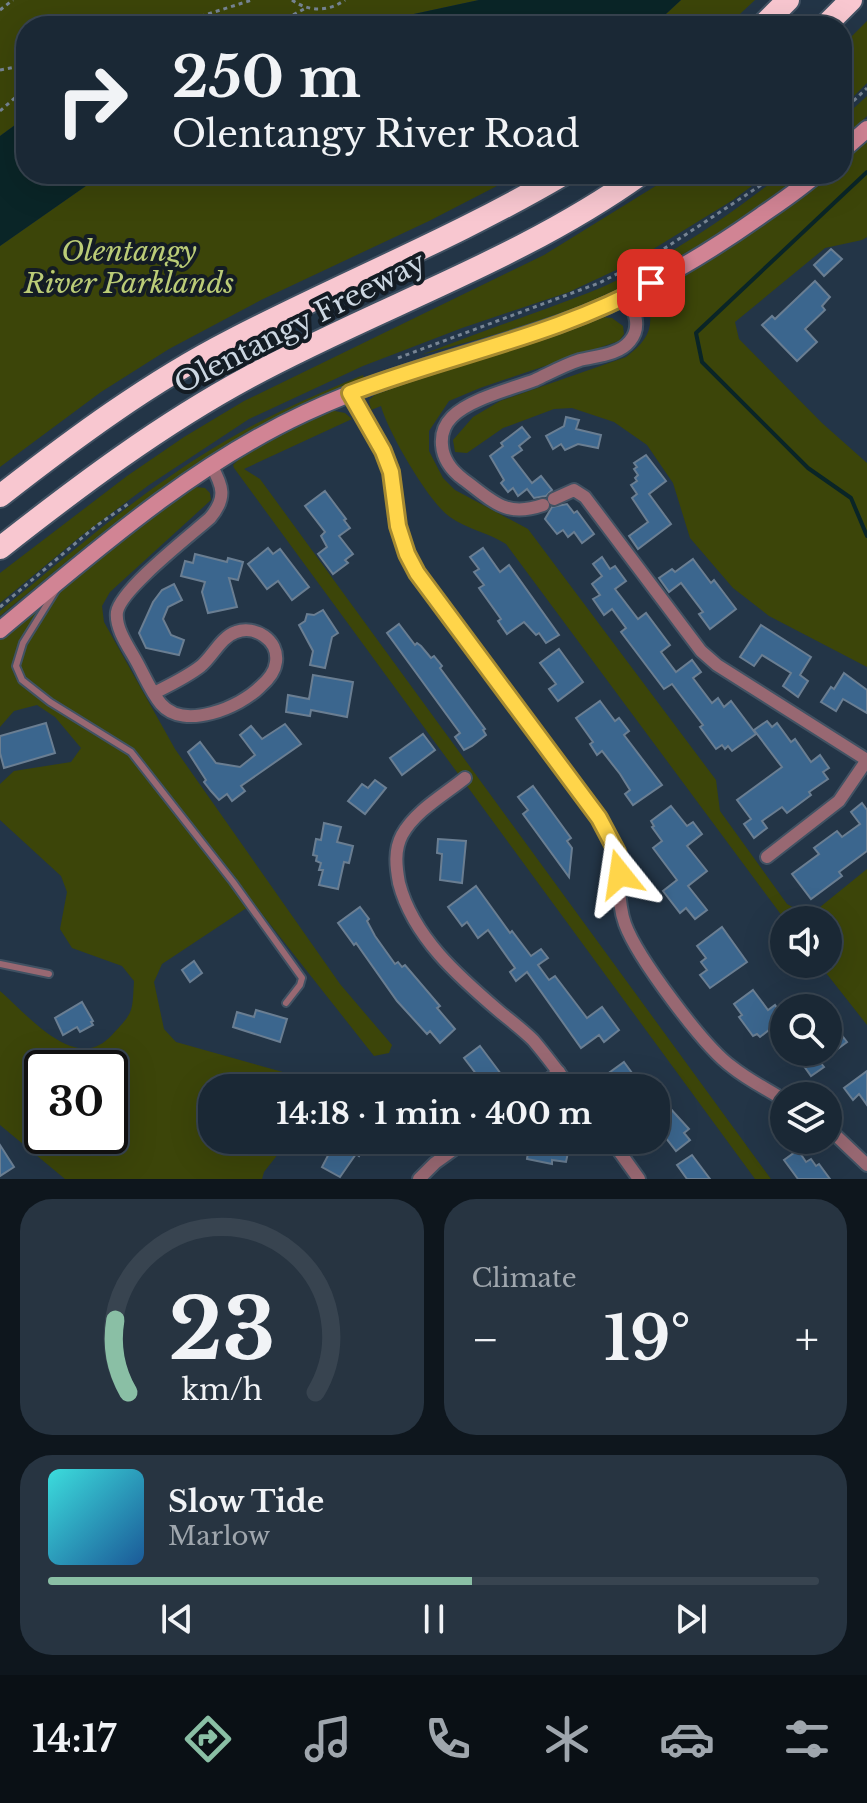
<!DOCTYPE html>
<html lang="en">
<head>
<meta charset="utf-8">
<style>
  body { margin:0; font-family:"Libre Baskerville",serif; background:#273441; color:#f1f3f6; height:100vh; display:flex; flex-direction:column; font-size:30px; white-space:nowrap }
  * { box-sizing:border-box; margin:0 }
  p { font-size:26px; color:#9fa6ad }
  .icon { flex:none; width:44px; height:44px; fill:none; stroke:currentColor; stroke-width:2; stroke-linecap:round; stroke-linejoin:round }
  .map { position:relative; height:1179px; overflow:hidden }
  .details { display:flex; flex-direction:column; gap:20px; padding:20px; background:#0e161d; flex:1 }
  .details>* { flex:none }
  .top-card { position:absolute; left:16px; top:16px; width:836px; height:168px; border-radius:32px; box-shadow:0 8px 32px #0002,0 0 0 2px #384450; background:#1a2835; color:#f1f3f6; overflow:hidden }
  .tools { position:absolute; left:770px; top:906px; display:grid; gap:16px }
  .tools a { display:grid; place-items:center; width:72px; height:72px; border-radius:50%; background:#1a2835; box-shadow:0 8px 32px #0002,0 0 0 2px #384450; font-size:40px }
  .speed { position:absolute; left:24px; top:1050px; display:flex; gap:16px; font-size:40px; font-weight:700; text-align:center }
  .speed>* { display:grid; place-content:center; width:104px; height:104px; border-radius:50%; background:#1a2835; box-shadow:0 8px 32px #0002,0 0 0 2px #384450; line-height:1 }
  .speed .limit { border:4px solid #111; border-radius:12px; background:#fff; color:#111 }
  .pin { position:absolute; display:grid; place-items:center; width:68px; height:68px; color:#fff; margin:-34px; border-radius:16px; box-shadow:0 4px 12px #0006 }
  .me { position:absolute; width:88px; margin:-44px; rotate:345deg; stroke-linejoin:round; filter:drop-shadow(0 0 6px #0008) }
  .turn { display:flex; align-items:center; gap:28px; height:168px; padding:0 24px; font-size:36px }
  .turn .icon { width:104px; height:104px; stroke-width:2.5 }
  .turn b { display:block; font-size:56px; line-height:68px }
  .big { font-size:60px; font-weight:700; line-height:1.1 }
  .details .widget { flex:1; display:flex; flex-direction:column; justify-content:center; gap:12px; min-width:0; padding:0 28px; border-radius:32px; background:#273441 }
  .details .dial { align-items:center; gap:0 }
  .dial svg { height:208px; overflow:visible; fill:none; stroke:#384450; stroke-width:7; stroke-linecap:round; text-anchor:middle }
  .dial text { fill:#f1f3f6; stroke:none }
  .song { display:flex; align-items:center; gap:24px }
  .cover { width:96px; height:96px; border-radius:12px; background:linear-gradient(135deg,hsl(180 70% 55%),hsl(210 70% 35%)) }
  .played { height:8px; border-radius:4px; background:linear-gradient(90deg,#8abfa5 55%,#384450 55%) }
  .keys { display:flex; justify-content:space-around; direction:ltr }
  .heat { display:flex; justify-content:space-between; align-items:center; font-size:44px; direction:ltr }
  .details .tiles { flex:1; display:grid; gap:20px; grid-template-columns:1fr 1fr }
  .widget:last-child { grid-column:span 2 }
  .trip { position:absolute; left:198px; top:1074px; width:472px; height:80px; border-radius:32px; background:#1a2835; box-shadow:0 8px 32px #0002,0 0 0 2px #384450; font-weight:700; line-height:80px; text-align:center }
  .dock { display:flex; height:128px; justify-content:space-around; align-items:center; background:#0a1015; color:#9fa6ad }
  .dock .icon { width:56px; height:56px }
  .dock .on { color:#8abfa5 }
  .dock b { font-size:36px; color:#f1f3f6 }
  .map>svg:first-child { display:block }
</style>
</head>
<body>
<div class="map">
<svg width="867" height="1179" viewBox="0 0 867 1179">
  <rect width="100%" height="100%" fill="#233547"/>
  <g fill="#3c4509" fill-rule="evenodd">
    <polygon points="0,0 479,0 358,26 26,26 26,117 0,136"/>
    <polygon points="681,0 755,0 727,26 653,26"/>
    <polygon points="867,21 867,83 842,108 842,46"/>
    <polygon points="867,96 867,116 842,140 842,119"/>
    <path d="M867 139V237L862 240 825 248 735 322 739 339 822 423 867 463V667L769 616 733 588 690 538 673 483 647 445 614 422 572 408 554 409 503 428 467 453 455 452 453 440 473 417 500 401 626 357C646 341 655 330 648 303L661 286 804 194 829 174H842V163Z"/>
    <polygon points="103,174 520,174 429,221 261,300 169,349 101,392 0,467 0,246"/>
    <polygon points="675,174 768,174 733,200 629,264 569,292 462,328 363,366 249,419 149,485 81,536 0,603 0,573 127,476 184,437 244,401 544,255"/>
    <path d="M782 174H801C737 226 656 274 580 306 529 328 474 340 421 355 477 333 533 314 588 293 656 266 726 218 782 174Z"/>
    <path d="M602 317 612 318 623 326 624 334 619 341 480 388 449 401 429 431V451L443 478 455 490 528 529 716 780 720 811 787 904 809 916 867 869V1025L819 964H828V920H785L506 544C489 533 467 529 450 517 429 503 387 430 381 406L371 410 369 400 379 391 419 375Z"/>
    <path d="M363 375 364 378C308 402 251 429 200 462 130 508 65 563 0 616V611C77 548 153 480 241 432 280 410 322 392 363 375Z"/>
    <polygon points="330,410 345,413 352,419 244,469 260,479 771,1179 755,1179 234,468 233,465 242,456"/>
    <path d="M196 487 205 488 210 493 211 500 110 592 102 606 104 622 175 749 340 984 392 1045 389 1053 374 1056 258 909H245L162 964 154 982 164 1029 176 1042 315 1081 320 1088H212V1140H289L264 1172 262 1179H65L0 1125V991C28 1015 76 1075 112 1035 134 1011 132 1014 134 981L122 966 72 948 60 929 67 892 61 876 0 820V784L14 771 71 762 81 748 55 717 37 705 14 711 0 727V636L175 499ZM42 1068H110V1136H42Z"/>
  </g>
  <g fill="#0a2527">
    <polygon points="479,0 681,0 653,26 358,26"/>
    <polygon points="26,117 26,174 103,174 0,246 0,136"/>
  </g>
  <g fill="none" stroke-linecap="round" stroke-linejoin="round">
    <polyline stroke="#0a2527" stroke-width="4" points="867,172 696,333 702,362 808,468 851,498 867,536"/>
  </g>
  <g fill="#3b668e" stroke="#6a7e92" stroke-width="2">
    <polygon points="831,249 842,259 824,276 814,265"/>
    <polygon points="815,281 830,297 822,306 825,310 805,329 817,342 797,361 762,325 772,316 775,319"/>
    <polygon points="566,417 579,420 576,429 601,435 598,448 578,444 565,450 561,444 553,449 546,436 564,426"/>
    <polygon points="522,427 530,437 519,446 522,450 512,457 532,483 541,476 552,490 546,496 534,498 527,489 518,496 513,488 508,492 501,483 504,480 490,456 503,446 501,443"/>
    <polygon points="646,455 666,481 649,494 671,524 638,549 629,536 648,522 632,498 637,494 631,485 637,481 635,478 638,475 634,469 637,467 634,463"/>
    <polygon points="325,491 346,519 344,520 350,528 339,536 353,554 345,560 348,563 333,574 318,554 327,547 321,536 325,532 305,506"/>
    <polygon points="567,504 574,513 577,511 594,534 582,543 574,532 568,537 563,530 557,534 545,519 552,507"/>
    <polygon points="268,548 273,554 280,549 309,587 292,600 278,581 267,589 248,564"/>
    <polygon points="483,548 500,572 509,565 559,635 546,643 539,633 536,635 524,622 507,634 498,621 501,619 479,588 484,585 474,572 479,569 470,557"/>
    <polygon points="195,554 227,562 228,558 243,562 238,580 229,578 237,607 208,613 202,592 205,582 181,576 185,561 193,563"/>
    <polygon points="602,557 610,569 615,566 626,581 615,589 638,619 646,613 670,645 661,652 676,672 692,660 701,672 693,678 712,703 718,698 724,707 731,701 756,734 732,751 728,746 725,749 722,745 716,749 700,727 703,725 672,684 664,689 621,632 626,628 612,609 604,615 593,599 600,595 592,584 602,576 593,564"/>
    <polygon points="693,559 711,583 714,580 736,609 710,629 699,614 703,612 681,583 669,592 659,578 672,569 675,572"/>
    <polygon points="174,584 182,600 168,607 163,619 171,635 184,640 179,655 146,648 139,633 153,602 162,590"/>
    <polygon points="323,610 338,633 332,637 325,668 310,665 313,651 299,625 305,621 307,614 314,615"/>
    <polygon points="399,624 415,645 417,643 421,646 431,658 434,656 442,666 440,668 485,729 483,730 486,735 472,746 464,750 455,737 460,733 387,633"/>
    <polygon points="761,625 811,657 800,675 808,681 798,697 783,686 791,673 762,655 754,666 740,657"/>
    <polygon points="559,649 583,682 558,701 549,689 556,684 540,663"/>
    <polygon points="844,673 867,690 867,713 843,699 836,711 821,702 831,687 834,689"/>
    <polygon points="313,675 353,682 347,717 311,710 310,716 286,712 288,695 309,699"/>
    <polygon points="600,701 615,721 619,718 629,731 624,735 662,785 633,805 625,794 630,790 620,774 602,751 597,755 590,744 593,742 576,718"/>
    <polygon points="767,721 772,727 777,723 791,742 795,739 811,762 820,755 829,768 823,772 828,779 809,792 811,795 787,813 782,807 762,821 767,828 754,838 744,824 751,819 737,800 782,767 754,730"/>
    <polygon points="46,723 55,753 4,768 0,753 0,736"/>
    <polygon points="285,724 301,744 241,786 245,791 232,801 227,794 219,800 211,791 204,782 206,780 188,752 200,742 216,763 240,767 255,755 240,735 251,726 262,739"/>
    <polygon points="423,734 435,750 402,775 390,758"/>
    <polygon points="375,780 386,788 365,814 348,801 362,784 368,788"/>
    <polygon points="533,786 571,838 567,841 572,848 569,877 523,814 528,810 518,797"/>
    <polygon points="862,803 867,810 867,851 839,872 842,876 811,899 792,874 819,854 814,848 837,831 842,837 860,824 851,812"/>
    <polygon points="671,806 687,826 693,822 702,834 687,846 707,871 688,886 707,910 695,919 686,908 680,913 663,891 677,880 653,848 662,841 652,827 654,826 651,821"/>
    <polygon points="324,823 341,827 337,842 353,846 349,863 344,862 338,889 319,885 323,870 319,870 321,863 316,861 317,856 313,855 316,839 321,840"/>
    <polygon points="438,839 466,841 462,883 440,880 442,854 437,853"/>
    <polygon points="476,886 510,933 512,931 531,956 541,949 548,958 538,965 549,980 555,976 587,1018 602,1007 619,1030 604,1042 599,1035 581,1048 527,972 516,981 510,972 515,968 488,930 478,938 467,922 462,926 448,907"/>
    <polygon points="360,907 369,919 367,921 375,936 395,964 398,962 402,967 405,965 440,1006 437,1008 455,1029 440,1043 430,1031 427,1034 397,1001 356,943 354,945 338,923"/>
    <polygon points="722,927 747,962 710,988 700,975 707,970 701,962 706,958 697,946"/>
    <polygon points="194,961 202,973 190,982 182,970"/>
    <polygon points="753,990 768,1010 775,1005 784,1018 760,1037 757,1034 753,1036 739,1017 742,1015 734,1004"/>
    <polygon points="82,1002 93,1021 91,1022 93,1025 80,1032 77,1027 63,1035 55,1018"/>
    <polygon points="256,1010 287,1019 280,1042 233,1027 237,1012 254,1017"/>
    <polygon points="837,1029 847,1042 820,1062 824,1067 811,1076 794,1052 828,1052 828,1036"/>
    <polygon points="480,1046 504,1078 490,1088 468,1088 480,1079 464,1058"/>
    <polygon points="624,1062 643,1088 615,1088 606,1075"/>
    <polygon points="867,1071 867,1105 859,1094 853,1100 844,1088"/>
    <polygon points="668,1106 689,1129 684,1133 690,1140 676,1151 662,1133 656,1138 656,1115"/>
    <polygon points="336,1140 368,1140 359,1156 356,1154 340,1177 322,1167"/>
    <polygon points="530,1140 570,1143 566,1162 552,1160 552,1164 527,1159"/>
    <polygon points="0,1145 14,1167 0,1176"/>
    <polygon points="798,1150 806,1162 811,1159 816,1166 819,1164 830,1179 798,1179 784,1160"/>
    <polygon points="692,1155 710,1179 687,1179 677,1165"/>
  </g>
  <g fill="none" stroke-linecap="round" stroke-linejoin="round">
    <g stroke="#415263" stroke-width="10">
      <g id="service">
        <polyline points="56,590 23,643 16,666 22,680 50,702 131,752 233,882 302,978 300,985 286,1003"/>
        <polyline points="0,964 49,974"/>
      </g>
    </g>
    <g stroke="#415263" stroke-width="16">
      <g id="minor">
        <path d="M350 393 383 451 391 472 398 526 407 554 417 573 609 834C624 868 614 893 625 924 637 957 704 1047 732 1067 748 1080 767 1089 784 1100"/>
        <polyline points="554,499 574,490 585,497 701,651 717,665 867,760"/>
        <path d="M543 505C505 518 493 501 463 479 451 470 443 460 442 445 441 434 445 424 452 417 470 399 511 389 535 380 550 373 564 365 580 360 596 356 619 355 630 341 642 327 634 311 628 296"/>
        <path d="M154 693C170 685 187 677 201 666 213 656 221 637 236 632 255 625 279 640 276 662 275 672 267 681 260 687 240 707 184 731 161 704 150 691 143 672 134 657 127 645 115 627 117 612 121 589 191 535 210 518 227 498 223 486 211 465"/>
        <path d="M465 778C444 795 415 811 402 835 394 850 396 867 399 883 413 937 459 977 500 1012 511 1021 523 1030 533 1040 546 1055 558 1072 571 1088"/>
        <polyline points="767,857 839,801 867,760"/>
        <polyline points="537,1088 559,1072"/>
        <polyline points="828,1128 867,1165"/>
        <polyline points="611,1140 639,1179"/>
        <polyline points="419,1179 435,1163 467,1140"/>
      </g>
    </g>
    <g stroke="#415263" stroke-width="20">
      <g id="secondary">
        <polyline points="842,151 867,129"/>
        <path d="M0 630C95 551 191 466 305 413 388 374 476 353 562 323 632 298 698 260 759 217 779 203 799 190 817 174"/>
      </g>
    </g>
    <g stroke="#415263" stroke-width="26">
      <g id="motorway">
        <polyline points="762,26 788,0"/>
        <polyline points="825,26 851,0"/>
        <path d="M0 496C73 439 150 382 232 340 342 283 457 237 564 174"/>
        <path d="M0 548C79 486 160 425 249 377 378 307 521 260 641 174"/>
      </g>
    </g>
    <g stroke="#768493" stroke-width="3" stroke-dasharray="4 4" stroke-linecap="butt">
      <path d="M292 0C309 12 328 12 345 0"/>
      <polyline points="0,10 13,0"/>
      <polyline points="170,26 252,0"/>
      <polyline points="272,26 304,9"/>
      <polyline points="0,70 26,65"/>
      <polyline points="0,111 26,88"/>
      <polyline points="842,112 867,88"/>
      <polyline points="398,358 599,283 653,256 778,174"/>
      <polyline points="0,607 96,526 128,504"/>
    </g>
    <use href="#service" stroke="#986872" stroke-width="6"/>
    <use href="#minor" stroke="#986872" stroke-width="12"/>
    <use href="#secondary" stroke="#d18494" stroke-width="16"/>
    <use href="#motorway" stroke="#f8c7d0" stroke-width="22"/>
  </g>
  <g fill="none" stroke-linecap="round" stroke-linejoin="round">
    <g stroke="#a68a30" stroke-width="20">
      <path id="route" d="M620 874 617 852 599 818 417 573 407 554 398 526 391 472 383 451 350 393C449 355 559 335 651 283"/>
    </g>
    <use href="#route" stroke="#ffd54a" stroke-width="14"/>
  </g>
  <g text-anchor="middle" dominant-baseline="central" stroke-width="8" stroke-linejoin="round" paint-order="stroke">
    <g font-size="28" font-style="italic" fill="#bc7" stroke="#141c24">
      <text x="129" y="251">Olentangy<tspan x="129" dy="32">River Parklands</tspan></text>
    </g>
    <g font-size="28" fill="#ccd7e2" stroke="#141c24">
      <text transform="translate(300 323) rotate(-27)">Olentangy Freeway</text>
    </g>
  </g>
</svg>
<div class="tools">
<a><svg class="icon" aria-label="sound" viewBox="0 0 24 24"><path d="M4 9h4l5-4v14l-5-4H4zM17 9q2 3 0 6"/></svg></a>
<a><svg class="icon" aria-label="search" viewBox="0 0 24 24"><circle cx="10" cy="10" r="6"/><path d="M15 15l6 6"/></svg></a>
<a><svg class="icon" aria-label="layers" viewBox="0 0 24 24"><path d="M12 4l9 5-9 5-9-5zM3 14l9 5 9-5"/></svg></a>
</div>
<div class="speed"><div class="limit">30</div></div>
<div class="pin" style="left:651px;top:283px;background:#d93025"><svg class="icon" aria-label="arrive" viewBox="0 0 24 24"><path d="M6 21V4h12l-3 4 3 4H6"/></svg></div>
<svg class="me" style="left:620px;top:874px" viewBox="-20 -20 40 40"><path d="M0-17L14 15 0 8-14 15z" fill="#ffd54a" stroke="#fff" stroke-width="4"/></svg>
<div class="trip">14:18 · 1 min · 400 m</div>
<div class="top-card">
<div class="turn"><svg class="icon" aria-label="right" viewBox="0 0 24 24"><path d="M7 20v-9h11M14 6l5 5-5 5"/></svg><div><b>250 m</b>Olentangy River Road</div></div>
</div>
</div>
<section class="details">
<div class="tiles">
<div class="widget dial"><svg viewBox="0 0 100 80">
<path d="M14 69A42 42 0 1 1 86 69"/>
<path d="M14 69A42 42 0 0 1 9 41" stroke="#8abfa5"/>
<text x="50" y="56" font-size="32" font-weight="700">23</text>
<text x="50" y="72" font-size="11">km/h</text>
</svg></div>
<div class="widget"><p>Climate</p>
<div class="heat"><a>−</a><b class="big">19°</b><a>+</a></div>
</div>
<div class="widget">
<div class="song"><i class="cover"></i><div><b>Slow Tide</b><p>Marlow</p></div></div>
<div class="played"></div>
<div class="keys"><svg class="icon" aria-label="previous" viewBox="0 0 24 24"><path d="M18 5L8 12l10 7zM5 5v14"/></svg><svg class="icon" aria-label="pause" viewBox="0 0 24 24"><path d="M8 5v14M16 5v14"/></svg><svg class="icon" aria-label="next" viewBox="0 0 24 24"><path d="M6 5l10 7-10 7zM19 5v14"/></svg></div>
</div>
</div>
</section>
<nav class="dock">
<b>14:17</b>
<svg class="icon on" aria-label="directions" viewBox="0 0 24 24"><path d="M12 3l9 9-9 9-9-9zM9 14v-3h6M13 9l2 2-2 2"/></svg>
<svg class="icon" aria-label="music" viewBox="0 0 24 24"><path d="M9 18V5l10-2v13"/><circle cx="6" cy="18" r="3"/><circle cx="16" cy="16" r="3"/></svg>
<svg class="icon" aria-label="phone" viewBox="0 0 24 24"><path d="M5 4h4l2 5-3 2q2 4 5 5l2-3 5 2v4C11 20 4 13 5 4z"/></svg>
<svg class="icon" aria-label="climate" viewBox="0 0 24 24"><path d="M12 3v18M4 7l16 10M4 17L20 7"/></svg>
<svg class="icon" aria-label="car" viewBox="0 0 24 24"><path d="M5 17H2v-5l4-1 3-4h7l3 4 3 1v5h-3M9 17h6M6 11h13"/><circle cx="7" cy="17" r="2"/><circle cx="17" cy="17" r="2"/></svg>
<svg class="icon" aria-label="filters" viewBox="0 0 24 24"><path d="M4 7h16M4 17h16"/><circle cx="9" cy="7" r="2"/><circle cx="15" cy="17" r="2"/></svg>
</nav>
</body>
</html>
